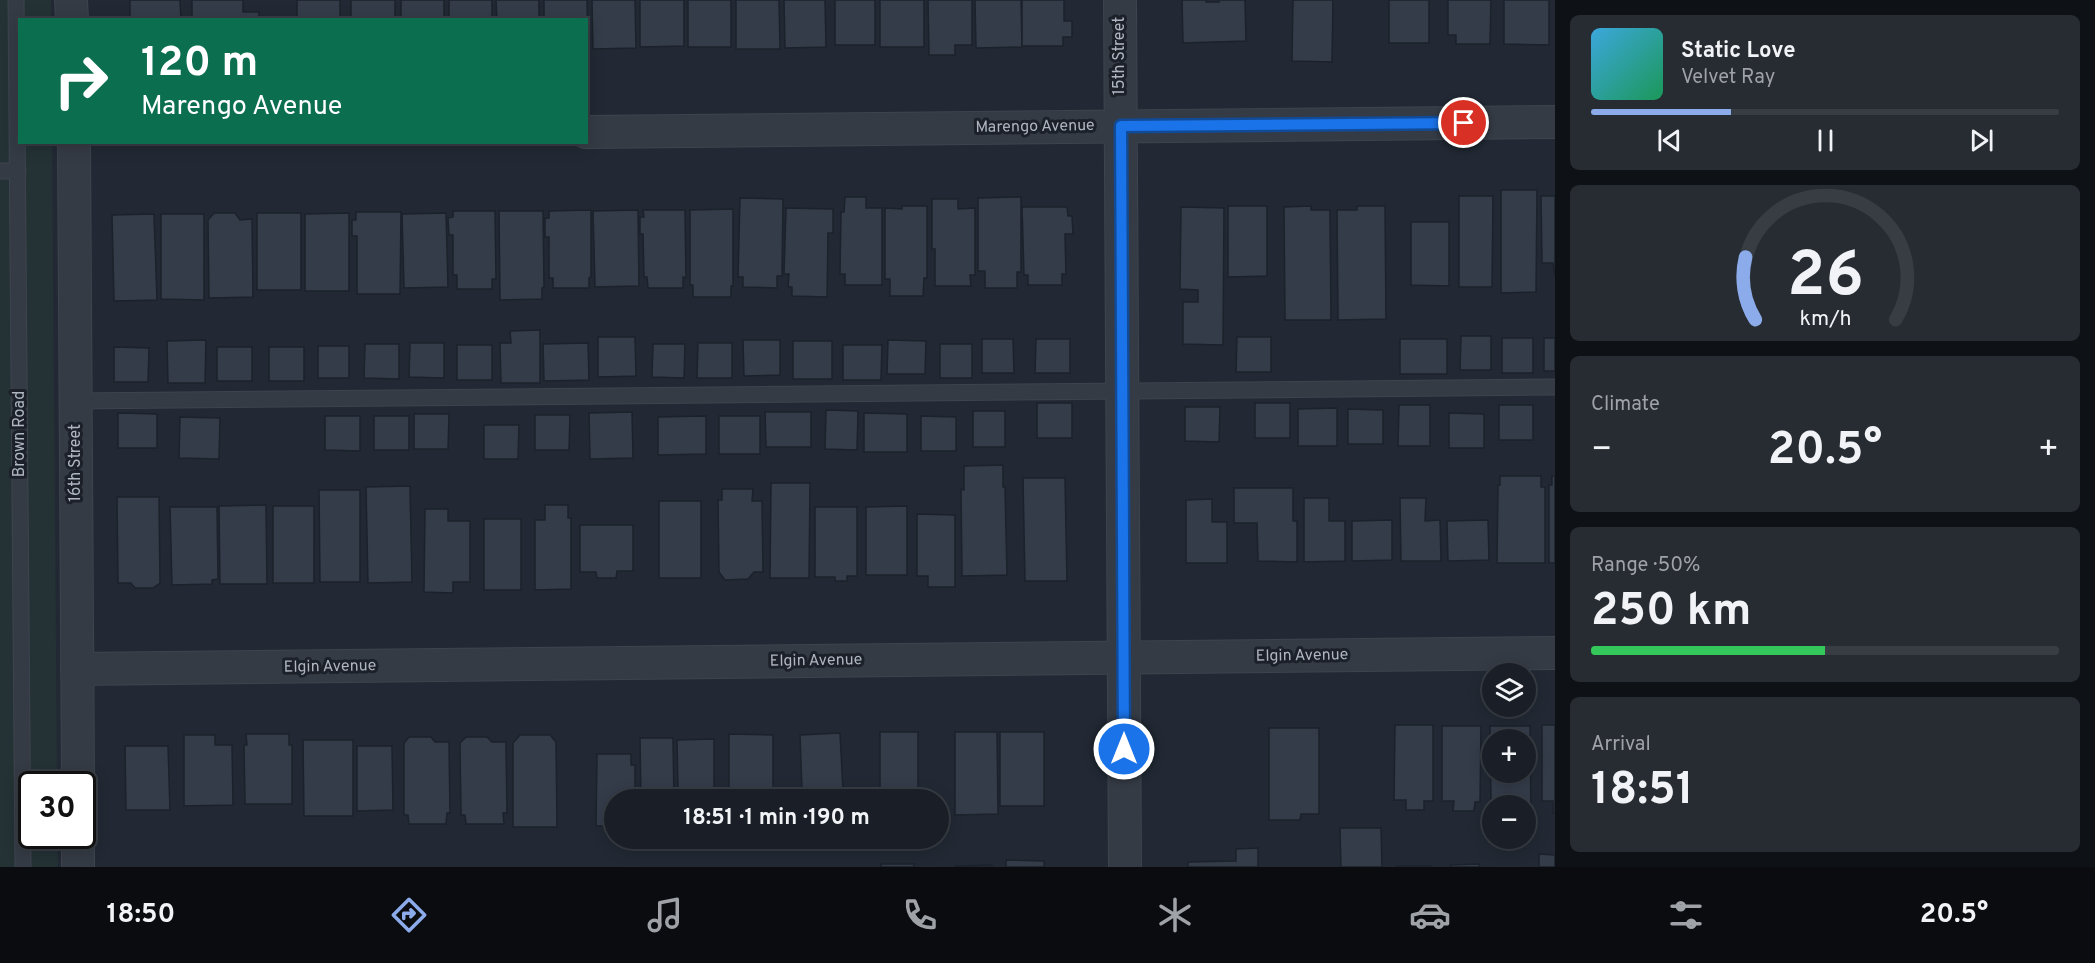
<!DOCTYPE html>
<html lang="en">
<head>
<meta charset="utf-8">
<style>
  body { margin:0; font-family:Overpass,sans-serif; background:#272c33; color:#f1f3f6; height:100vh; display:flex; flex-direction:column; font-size:22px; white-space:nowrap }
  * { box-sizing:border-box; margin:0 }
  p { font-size:20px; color:#9fa2a7 }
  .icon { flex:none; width:33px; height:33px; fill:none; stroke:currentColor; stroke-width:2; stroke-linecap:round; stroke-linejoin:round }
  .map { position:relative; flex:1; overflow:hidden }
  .details { display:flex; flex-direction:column; gap:15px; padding:15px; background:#0e1115; width:540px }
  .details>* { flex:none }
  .guide { position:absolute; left:18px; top:18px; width:570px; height:126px; border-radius:0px; box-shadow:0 3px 15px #0003,0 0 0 2px #383d44; background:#0b6e4f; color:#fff; overflow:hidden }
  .buttons { position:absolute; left:1482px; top:663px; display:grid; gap:12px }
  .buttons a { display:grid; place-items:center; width:54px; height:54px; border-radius:50%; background:#1a1f27; box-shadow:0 3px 15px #0003,0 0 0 2px #383d44; font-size:30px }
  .speed { position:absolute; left:18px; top:771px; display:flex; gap:12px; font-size:30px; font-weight:700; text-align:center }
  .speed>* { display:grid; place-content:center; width:78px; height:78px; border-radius:50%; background:#1a1f27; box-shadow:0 3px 15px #0003,0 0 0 2px #383d44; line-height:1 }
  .speed .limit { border:3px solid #111; border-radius:9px; background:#fff; color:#111 }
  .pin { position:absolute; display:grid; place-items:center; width:51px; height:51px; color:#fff; margin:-26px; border:3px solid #fff; border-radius:50%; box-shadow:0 2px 6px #0007 }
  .me { position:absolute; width:66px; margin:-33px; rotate:0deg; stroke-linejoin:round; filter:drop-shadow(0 0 4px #0008) }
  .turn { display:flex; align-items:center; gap:21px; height:126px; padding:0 24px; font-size:27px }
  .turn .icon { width:78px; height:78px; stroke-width:2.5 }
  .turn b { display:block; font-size:42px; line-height:51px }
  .big { font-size:45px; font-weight:700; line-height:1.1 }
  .details .card { flex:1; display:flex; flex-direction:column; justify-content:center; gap:9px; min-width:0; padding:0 21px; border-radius:9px; background:#272c33 }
  .details .dial { align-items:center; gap:0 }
  .dial svg { height:156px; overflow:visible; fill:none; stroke:#383d44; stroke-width:7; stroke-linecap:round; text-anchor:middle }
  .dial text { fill:#f1f3f6; stroke:none }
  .song { display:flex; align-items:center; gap:18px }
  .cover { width:72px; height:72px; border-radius:9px; background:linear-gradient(135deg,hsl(200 70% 55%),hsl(150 70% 35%)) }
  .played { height:6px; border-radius:3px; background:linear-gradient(90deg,#8cabea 30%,#383d44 30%) }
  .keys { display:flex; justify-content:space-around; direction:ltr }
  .heat { display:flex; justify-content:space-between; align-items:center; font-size:33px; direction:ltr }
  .charge { height:9px; border-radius:4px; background:linear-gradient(90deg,#34c759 50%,#383d44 0) }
  .trip { position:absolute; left:604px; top:789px; width:345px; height:60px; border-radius:30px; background:#1a1f27; box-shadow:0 3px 15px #0003,0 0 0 2px #383d44; font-weight:700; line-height:60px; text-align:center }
  .tab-bar { display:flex; height:96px; justify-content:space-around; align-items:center; background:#0a0c10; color:#9fa2a7 }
  .tab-bar .icon { width:42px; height:42px }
  .tab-bar .selected { color:#8cabea }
  .tab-bar b { font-size:27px; color:#f1f3f6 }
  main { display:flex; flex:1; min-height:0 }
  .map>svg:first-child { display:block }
</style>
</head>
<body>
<main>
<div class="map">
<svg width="1555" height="867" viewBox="0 0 1555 867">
  <rect width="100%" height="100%" fill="#222934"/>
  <polygon fill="#243235" points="0,0 51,0 51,19 20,20 20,142 52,143 57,784 32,784 32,836 57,836 58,867 0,867"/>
  <g fill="#343c4a" stroke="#1c222b" stroke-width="1.5" fill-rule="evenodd">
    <polygon points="130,0 180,0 181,20 130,20"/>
    <polygon points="192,0 243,0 243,12 259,12 259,20 192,20"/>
    <rect x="297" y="0" width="43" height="20"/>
    <rect x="351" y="0" width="44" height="20"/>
    <rect x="401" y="0" width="43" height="20"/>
    <rect x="449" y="0" width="43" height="20"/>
    <polygon points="496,0 539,0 539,20 497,20"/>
    <polygon points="544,0 587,0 588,50 586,20 544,20"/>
    <polygon points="592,0 635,0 636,48 593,49"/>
    <polygon points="640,0 684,0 684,46 640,47"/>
    <rect x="688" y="0" width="43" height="47"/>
    <polygon points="736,0 779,0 780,49 736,49"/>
    <polygon points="784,0 825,0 826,47 785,48"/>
    <rect x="835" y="0" width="40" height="45"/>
    <rect x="880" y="0" width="44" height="47"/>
    <polygon points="928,0 972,0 972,45 955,45 955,55 929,55"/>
    <polygon points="975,0 1021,0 1022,47 976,48"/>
    <polygon points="1022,0 1064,0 1064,21 1072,21 1072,37 1063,37 1063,46 1022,46"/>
    <polygon points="1182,0 1206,0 1206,2 1219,2 1219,0 1245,0 1246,41 1183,43"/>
    <polygon points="1293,0 1333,0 1332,62 1292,61"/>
    <rect x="1389" y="0" width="40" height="43"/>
    <polygon points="1448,0 1491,0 1490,44 1456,44 1456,35 1448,35"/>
    <polygon points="1504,0 1549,0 1549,45 1504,44"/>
    <polygon points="1501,190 1537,190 1536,292 1501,293"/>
    <polygon points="1459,196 1493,196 1492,287 1459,287"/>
    <polygon points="1541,196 1555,196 1555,277 1553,263 1542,263"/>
    <polygon points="845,197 866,197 866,208 882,208 882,285 845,285 845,274 840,274 841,212 844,212"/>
    <polygon points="1021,197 1021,272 1017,272 1017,288 985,288 985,271 978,271 978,198"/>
    <polygon points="740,198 783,199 782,276 777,276 777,288 743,287 743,277 738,277"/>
    <polygon points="932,199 958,199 958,209 975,208 975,275 970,275 971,286 935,286 935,249 932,249"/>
    <polygon points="902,206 927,206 927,278 924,278 923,296 890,296 890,279 885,279 885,208 902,209"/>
    <polygon points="1228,206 1267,206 1267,276 1228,277"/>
    <polygon points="1311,206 1311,210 1330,210 1331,320 1285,320 1284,207"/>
    <polygon points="1357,206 1385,206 1386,319 1338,320 1337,210 1357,210"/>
    <polygon points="1022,207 1067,207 1068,216 1072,216 1073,234 1065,234 1066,274 1062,274 1062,285 1028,285 1028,275 1024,275"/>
    <polygon points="1181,207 1224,208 1223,345 1183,344 1183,302 1198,302 1198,290 1180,289"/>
    <polygon points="786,208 833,209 833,233 828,233 827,297 792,296 792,287 788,287 789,274 784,274"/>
    <polygon points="733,209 733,286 731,286 731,297 693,297 693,285 690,285 690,210"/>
    <polygon points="591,210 591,277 589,278 589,288 553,288 553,278 549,278 549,237 545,237 545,218 549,218 549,211"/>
    <polygon points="638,210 639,286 595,287 593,211"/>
    <polygon points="643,210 685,210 686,278 683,277 683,288 648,288 647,277 644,277 643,234 640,234 640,217 644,217"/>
    <polygon points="453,211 495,211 496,279 492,279 492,289 457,289 457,275 453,275 453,235 449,235 448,218 453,217"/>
    <polygon points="499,211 543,211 544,287 542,288 542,299 500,300"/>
    <polygon points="356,212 401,212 400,294 357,294 357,236 352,236 352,220 356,220"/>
    <polygon points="214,213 235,213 240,220 252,219 253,297 209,298 208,220"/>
    <rect x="257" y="213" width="44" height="77"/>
    <polygon points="349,213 349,291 305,291 305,214"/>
    <polygon points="446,213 448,287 404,288 402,214"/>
    <polygon points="154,214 157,300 114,301 112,215"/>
    <polygon points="161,214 204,214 204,300 161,299"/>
    <polygon points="1411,222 1449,222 1449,286 1411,285"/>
    <polygon points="540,330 540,383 501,383 500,343 511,343 510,331"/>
    <polygon points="1461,336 1491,336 1491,370 1460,370"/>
    <polygon points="598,337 635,337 636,376 598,377"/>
    <polygon points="1237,337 1271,337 1271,372 1236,372"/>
    <rect x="1502" y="338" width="31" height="35"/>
    <rect x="1544" y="338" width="11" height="33"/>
    <polygon points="982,339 1013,339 1014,373 982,373"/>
    <polygon points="1036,339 1070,339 1070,373 1035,373"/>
    <rect x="1400" y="339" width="47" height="35"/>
    <polygon points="206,340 205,383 168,383 167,341"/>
    <polygon points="743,340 780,340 780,375 744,376"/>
    <polygon points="888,340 926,341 925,374 887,374"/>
    <rect x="793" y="341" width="39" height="38"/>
    <polygon points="410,343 444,343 444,378 409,377"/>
    <polygon points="588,343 589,380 544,381 543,344"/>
    <polygon points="698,343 732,343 732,378 697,378"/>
    <polygon points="365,344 399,344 399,379 364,378"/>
    <polygon points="653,344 685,344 684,378 652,377"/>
    <rect x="940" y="344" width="32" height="34"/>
    <rect x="457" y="345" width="35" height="35"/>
    <polygon points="843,345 882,345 881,380 843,380"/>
    <rect x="318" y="346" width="31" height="32"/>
    <polygon points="114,347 149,348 148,382 114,382"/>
    <rect x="217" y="347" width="35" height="34"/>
    <rect x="269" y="347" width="35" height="34"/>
    <rect x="1037" y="403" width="35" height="35"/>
    <rect x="1255" y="403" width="35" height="35"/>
    <polygon points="1399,405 1430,405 1430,446 1398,446"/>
    <rect x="1499" y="405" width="34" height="35"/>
    <polygon points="1185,407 1220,407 1219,442 1185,441"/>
    <polygon points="1337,408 1337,446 1298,446 1298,409"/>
    <polygon points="1348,409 1383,410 1383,444 1348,444"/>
    <polygon points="826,410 858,411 857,450 825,449"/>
    <rect x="973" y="411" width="32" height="36"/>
    <polygon points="632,412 633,458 590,459 589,413"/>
    <polygon points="765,412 811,412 811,447 766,447"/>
    <polygon points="118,413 157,414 157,448 118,448"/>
    <polygon points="864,413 907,414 907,452 864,452"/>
    <polygon points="1449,413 1484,414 1484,448 1449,448"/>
    <polygon points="414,414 449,414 448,449 414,449"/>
    <polygon points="535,415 570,415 569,450 535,450"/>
    <polygon points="325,416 360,416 360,451 325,450"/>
    <rect x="374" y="416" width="35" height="34"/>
    <polygon points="706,416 706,454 658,455 658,417"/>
    <rect x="719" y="416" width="41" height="38"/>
    <polygon points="921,416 956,417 956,451 921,451"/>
    <polygon points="180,417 220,418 219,459 179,458"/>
    <polygon points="484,425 519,425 518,459 484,459"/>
    <polygon points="1003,465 1003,487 1005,487 1007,575 962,576 961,489 964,490 964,466"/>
    <polygon points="1500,476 1541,476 1541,487 1545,487 1545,563 1497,563 1498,485 1500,485"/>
    <polygon points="1552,476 1555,476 1555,563 1549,563 1549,485 1552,485"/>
    <polygon points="1023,478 1065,478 1067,581 1025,581"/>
    <polygon points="771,483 810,483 809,578 770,578"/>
    <polygon points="410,486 412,582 368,583 366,487"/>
    <polygon points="1234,488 1293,488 1293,521 1297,521 1297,562 1258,561 1257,523 1234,523"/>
    <polygon points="722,489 753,489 752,501 762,501 763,572 754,572 748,579 725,580 719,572 718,500 722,500"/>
    <polygon points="319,490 360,490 360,582 320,582"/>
    <polygon points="117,497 159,497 160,583 153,588 135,588 131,583 118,583"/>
    <polygon points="1304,498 1329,498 1329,521 1345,521 1345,561 1304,562"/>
    <polygon points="1400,498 1426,498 1425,521 1440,520 1441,561 1401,561"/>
    <polygon points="1212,499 1212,522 1227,522 1227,563 1186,563 1186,500"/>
    <rect x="659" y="501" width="42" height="77"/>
    <polygon points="266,505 267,584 220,584 219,506"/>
    <polygon points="545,505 568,505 568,518 571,518 571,589 535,590 535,520 545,520"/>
    <rect x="273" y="506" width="41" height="77"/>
    <polygon points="907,506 907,575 866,575 866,507"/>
    <polygon points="170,507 217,507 218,579 212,580 212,584 172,585"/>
    <polygon points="815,507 857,507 857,576 847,576 847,581 835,581 835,577 815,577"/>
    <polygon points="425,509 448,509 448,521 470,521 470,582 453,582 453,593 424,592"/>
    <polygon points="917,514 955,515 955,587 928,587 928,576 917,576"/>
    <rect x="484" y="519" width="37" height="71"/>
    <polygon points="1392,520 1392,560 1352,561 1352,521"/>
    <polygon points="1488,520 1489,560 1448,561 1447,521"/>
    <polygon points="580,525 633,525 633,571 617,571 616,578 597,578 596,572 580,572"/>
    <polygon points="1395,725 1433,725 1433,801 1424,801 1424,810 1406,810 1406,800 1394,800"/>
    <polygon points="1542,725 1555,725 1555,813 1553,813 1553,801 1542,801"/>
    <polygon points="1442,726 1481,726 1480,802 1475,802 1474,811 1453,811 1454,801 1442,801"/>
    <path d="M1490 726H1530L1531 817H1526V806H1503V801H1491ZM1492 740H1526V772H1492Z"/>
    <polygon points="1269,728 1319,728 1319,814 1301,814 1300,820 1269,820"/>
    <rect x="880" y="732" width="38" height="68"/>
    <polygon points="955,732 997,732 998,814 955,815"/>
    <rect x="1000" y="732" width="44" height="74"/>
    <polygon points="840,733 843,790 839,790 839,800 814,800 813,789 802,790 800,735"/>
    <polygon points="246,734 289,734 289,745 292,745 292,804 245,804 244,745 247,745"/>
    <polygon points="729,734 773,735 773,800 729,800"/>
    <polygon points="184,735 215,735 215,745 232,745 233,805 184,806"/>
    <polygon points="520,735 550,735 556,742 557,827 513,827 513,743"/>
    <polygon points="409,737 431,737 435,742 449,742 450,813 447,813 446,824 409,824 408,815 404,815 404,743"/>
    <polygon points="466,737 487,737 492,742 506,742 507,813 503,813 504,824 466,824 465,815 461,815 460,743"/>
    <polygon points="640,738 673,738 674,800 641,800"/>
    <polygon points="714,739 714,800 694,800 694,791 678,791 677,740"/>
    <polygon points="303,740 353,740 353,816 304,816"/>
    <polygon points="125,746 168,746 170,810 126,810"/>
    <polygon points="357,746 392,746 393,810 357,811"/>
    <polygon points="597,754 631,754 631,765 635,765 635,800 615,800 615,826 596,826"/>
    <polygon points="1340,828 1381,828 1382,867 1341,867"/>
    <rect x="881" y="838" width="33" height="3"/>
    <polygon points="1258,848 1258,867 1188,867 1188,862 1236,861 1236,849"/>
    <polygon points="1539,854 1555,855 1555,867 1539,867"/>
    <polygon points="1006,860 1044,861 1044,867 1006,867"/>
    <rect x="881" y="864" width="33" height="3"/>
    <polygon points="1479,864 1479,867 1450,867 1450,865"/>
    <polygon points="992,865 992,867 955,867 955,866"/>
    <rect x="1396" y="866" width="35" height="1"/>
  </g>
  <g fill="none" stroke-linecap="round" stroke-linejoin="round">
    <g stroke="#3e444e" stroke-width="17">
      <g id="lane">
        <polyline points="16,0 23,867"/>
        <polyline points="0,171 18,171"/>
        <polyline points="75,401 1555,387"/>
      </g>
    </g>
    <g stroke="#3e444e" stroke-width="34">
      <g id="street">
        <polyline points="71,0 72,20"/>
        <polyline points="1120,0 1125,867"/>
        <polyline points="586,132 1555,122"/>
        <polyline points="74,142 78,784"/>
        <polyline points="77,669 1555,653"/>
        <polyline points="78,836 78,867"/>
      </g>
    </g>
    <use href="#lane" stroke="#353b45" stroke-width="15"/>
    <use href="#street" stroke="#353b45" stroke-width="32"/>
  </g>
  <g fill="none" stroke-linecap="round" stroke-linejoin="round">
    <g stroke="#114b97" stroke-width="15">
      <polyline id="route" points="1124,749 1121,126 1464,123"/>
    </g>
    <use href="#route" stroke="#1a73e8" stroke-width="10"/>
  </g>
  <g text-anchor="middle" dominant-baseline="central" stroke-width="6" stroke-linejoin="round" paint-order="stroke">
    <g font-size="16" fill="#afb5c1" stroke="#1b2029">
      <text transform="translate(1120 56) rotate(-90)">15th Street</text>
      <text transform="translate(1035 127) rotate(-1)">Marengo Avenue</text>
      <text transform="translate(20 434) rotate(-90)">Brown Road</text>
      <text transform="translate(76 463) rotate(-90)">16th Street</text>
      <text transform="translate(1302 656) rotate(-1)">Elgin Avenue</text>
      <text transform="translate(816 661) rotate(-1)">Elgin Avenue</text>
      <text transform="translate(330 667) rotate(-1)">Elgin Avenue</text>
    </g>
  </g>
</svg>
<div class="buttons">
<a><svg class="icon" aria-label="layers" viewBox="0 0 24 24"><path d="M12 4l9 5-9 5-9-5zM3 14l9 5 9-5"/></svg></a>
<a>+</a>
<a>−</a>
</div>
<div class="speed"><div class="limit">30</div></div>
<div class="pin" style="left:1464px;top:123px;background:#d93025"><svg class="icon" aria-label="arrive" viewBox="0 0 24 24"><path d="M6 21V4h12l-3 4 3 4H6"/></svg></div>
<svg class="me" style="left:1124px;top:749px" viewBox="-20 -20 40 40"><circle r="17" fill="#1a73e8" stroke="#fff" stroke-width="3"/><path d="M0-11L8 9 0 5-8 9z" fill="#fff"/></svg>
<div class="trip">18:51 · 1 min · 190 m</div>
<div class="guide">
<div class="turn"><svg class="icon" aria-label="right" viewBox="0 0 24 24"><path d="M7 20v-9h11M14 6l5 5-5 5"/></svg><div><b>120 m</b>Marengo Avenue</div></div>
</div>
</div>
<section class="details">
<div class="card">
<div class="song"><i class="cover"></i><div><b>Static Love</b><p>Velvet Ray</p></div></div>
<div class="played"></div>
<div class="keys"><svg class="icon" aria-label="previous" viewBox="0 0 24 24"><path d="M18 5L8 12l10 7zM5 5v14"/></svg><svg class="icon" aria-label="pause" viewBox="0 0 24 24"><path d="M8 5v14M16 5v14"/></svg><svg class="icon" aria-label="next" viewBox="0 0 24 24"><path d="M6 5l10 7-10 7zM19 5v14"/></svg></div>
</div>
<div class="card dial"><svg viewBox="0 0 100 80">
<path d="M14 69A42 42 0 1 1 86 69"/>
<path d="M14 69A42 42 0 0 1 9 37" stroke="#8cabea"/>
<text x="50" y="56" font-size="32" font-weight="700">26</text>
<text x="50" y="72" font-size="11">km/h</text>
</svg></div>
<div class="card"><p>Climate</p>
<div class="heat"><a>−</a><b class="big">20.5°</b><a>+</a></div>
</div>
<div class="card"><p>Range · 50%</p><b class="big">250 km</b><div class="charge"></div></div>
<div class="card"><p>Arrival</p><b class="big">18:51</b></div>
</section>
</main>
<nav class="tab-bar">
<b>18:50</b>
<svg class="icon selected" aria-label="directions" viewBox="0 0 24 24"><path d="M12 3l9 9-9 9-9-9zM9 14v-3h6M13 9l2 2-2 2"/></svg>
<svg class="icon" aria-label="music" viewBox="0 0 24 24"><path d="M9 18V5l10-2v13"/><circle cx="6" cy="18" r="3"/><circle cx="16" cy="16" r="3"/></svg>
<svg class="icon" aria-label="phone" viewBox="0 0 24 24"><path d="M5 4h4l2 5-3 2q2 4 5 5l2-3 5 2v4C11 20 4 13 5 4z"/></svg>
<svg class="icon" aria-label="climate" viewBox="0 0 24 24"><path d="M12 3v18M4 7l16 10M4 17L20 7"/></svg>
<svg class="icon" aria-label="car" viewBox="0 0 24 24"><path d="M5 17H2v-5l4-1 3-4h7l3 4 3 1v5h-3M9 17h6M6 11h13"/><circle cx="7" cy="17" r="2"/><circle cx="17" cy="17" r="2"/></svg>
<svg class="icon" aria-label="filters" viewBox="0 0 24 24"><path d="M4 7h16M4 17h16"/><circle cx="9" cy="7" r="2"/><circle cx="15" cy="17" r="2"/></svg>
<b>20.5°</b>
</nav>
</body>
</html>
